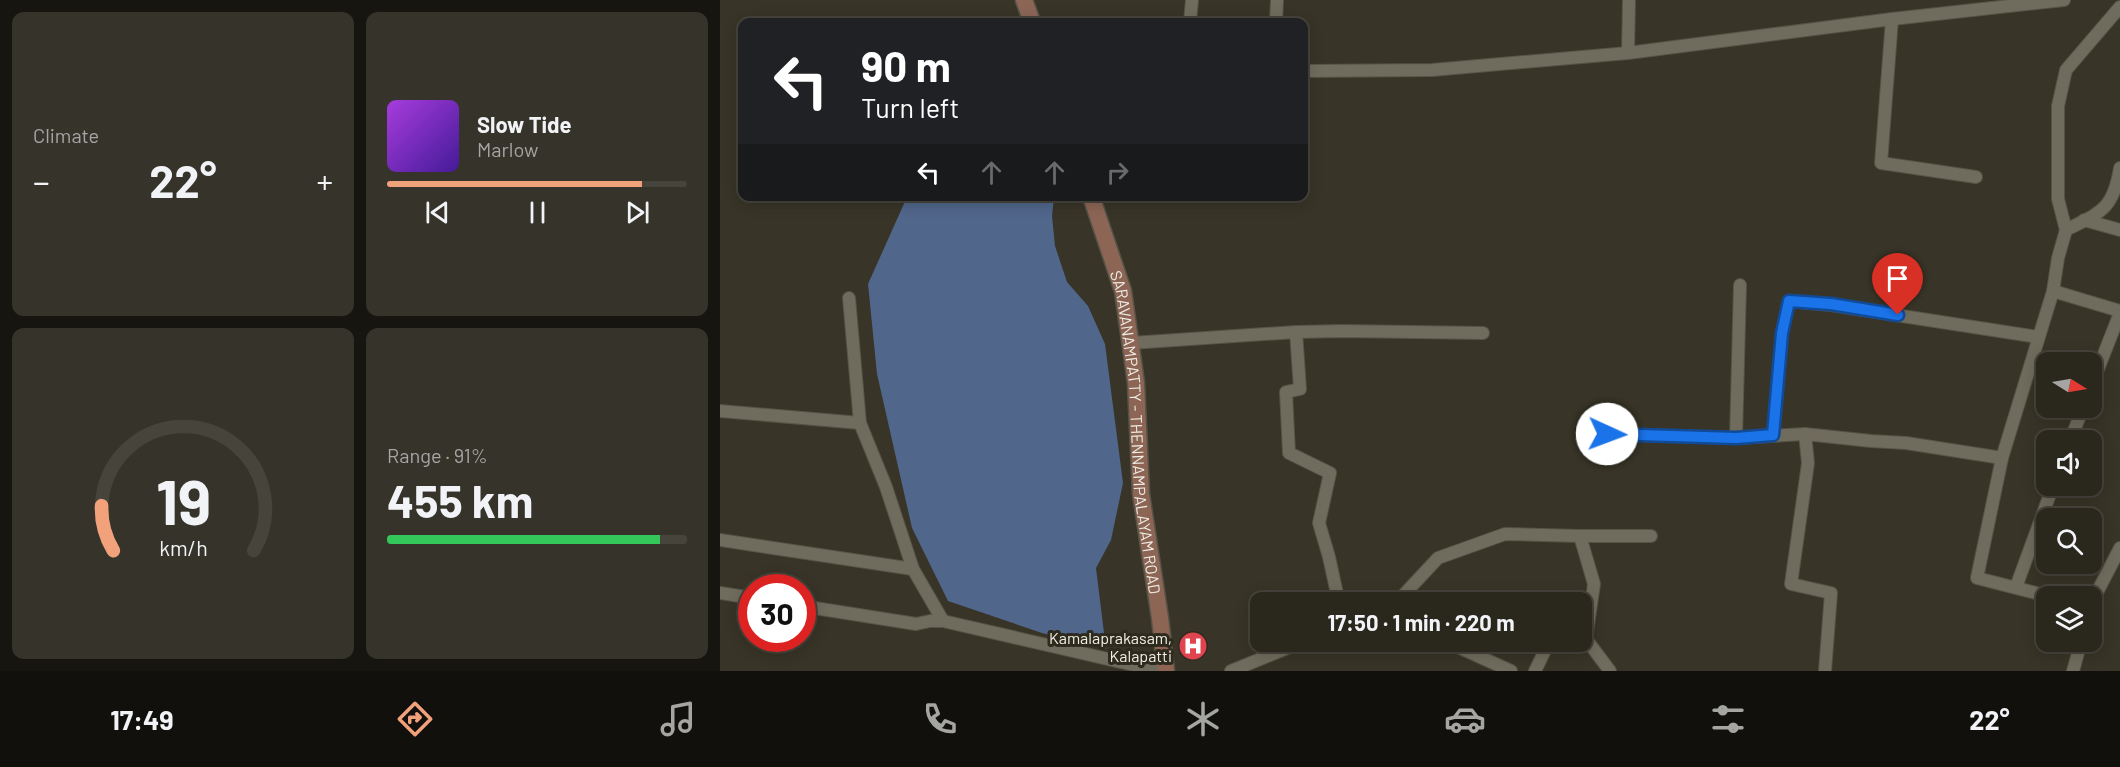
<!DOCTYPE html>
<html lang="en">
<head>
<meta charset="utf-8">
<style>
  body { margin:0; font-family:Barlow,sans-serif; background:#36332a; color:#f1f3f6; height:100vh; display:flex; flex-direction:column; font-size:22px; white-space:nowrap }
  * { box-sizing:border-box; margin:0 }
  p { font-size:20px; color:#a5a5a4 }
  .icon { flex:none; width:33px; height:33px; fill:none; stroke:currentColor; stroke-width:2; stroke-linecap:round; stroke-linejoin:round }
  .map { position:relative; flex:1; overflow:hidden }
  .details { display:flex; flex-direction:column; gap:12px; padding:12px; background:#171510; width:720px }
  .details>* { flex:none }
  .banner { position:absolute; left:18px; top:18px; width:570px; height:183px; border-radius:12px; box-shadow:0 3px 15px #0003,0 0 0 2px #46443b; background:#202124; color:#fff; overflow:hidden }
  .needle { width:39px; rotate:101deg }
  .controls { position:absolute; left:1316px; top:352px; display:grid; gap:12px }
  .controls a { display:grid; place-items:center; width:66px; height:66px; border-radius:12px; background:#2a271d; box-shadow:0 3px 15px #0003,0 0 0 2px #46443b; font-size:30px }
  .speed { position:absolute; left:18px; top:574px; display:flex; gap:12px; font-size:30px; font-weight:700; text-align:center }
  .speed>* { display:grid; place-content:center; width:78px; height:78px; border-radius:50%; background:#2a271d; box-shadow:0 3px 15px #0003,0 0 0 2px #46443b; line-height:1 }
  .speed .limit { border:9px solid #d22; background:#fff; color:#111 }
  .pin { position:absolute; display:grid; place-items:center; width:51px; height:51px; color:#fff; margin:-62px -26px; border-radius:50% 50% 50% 0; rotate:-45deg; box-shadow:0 0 6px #0007 }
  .pin .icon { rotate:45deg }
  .me { position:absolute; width:66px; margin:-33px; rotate:92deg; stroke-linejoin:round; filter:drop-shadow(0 0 4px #0008) }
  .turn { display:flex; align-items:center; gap:21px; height:126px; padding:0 24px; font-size:27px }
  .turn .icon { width:78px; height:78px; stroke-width:2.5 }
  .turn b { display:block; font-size:42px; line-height:51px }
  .lanes { display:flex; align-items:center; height:57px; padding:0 24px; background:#0003; justify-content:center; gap:30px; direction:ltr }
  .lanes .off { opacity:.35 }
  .big { font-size:45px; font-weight:700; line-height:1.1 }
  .details .widget { flex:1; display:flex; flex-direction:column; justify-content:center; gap:9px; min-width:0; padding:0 21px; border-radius:12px; background:#36332a }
  .details .dial { align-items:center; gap:0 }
  .dial svg { height:156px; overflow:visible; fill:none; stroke:#46443b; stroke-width:7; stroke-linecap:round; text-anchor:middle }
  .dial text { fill:#f1f3f6; stroke:none }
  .song { display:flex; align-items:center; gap:18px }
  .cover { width:72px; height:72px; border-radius:9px; background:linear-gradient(135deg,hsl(280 70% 55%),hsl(260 70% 35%)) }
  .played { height:6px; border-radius:3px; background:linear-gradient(90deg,#f1a27b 85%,#46443b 85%) }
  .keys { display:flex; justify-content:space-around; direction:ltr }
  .heat { display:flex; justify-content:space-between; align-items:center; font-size:33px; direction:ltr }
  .charge { height:9px; border-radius:4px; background:linear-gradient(90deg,#34c759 91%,#46443b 0) }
  .details .tiles { flex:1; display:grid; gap:12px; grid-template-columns:repeat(2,1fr) }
  .trip { position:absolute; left:530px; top:592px; width:342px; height:60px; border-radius:12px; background:#2a271d; box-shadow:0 3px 15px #0003,0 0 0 2px #46443b; font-weight:700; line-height:60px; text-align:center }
  .menu { display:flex; height:96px; justify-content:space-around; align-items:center; background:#11100c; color:#a5a5a4 }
  .menu .icon { width:42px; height:42px }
  .menu .on { color:#f1a27b }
  .menu b { font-size:27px; color:#f1f3f6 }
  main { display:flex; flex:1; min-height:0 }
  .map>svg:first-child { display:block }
</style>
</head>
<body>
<main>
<section class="details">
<div class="tiles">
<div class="widget"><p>Climate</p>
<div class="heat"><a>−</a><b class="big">22°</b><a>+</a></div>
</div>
<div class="widget">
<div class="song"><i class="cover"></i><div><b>Slow Tide</b><p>Marlow</p></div></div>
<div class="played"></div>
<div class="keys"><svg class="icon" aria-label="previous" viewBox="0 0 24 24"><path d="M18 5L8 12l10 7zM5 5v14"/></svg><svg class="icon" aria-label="pause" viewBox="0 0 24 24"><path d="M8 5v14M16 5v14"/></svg><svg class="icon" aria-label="next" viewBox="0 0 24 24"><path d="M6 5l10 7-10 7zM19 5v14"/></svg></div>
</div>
<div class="widget dial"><svg viewBox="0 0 100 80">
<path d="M14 69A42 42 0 1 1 86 69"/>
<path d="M14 69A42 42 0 0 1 8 46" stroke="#f1a27b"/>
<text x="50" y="56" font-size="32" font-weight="700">19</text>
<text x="50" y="72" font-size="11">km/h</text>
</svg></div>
<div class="widget"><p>Range · 91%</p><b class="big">455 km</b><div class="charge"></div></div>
</div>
</section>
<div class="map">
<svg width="1400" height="671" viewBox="0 0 1400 671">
  <rect width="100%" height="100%" fill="#383427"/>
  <polygon fill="#50668b" points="187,197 334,197 332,216 335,246 347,282 368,306 385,344 403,483 391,540 376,568 386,649 322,633 228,601 192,528 157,374 148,284"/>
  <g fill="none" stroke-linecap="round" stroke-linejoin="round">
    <g stroke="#555347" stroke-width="14">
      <g id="street">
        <polyline points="1172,19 1161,163 1256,177"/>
        <polyline points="470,22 472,0"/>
        <polyline points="556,22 557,0"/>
        <polyline points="908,53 1172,19 1344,0"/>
        <polyline points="584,71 712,70 908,53 909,0"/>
        <polyline points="1364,220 1400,230"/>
        <path d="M1346 230C1381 212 1393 210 1400 168"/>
        <polyline points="1333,291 1400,311"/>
        <polyline points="129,298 140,423 166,487 193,569 223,621"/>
        <polyline points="576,332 622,331 763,333"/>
        <polyline points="411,343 576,332 580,389 566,392 569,453 610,473 599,523 609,557 619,603"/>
        <polyline points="1371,387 1400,313"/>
        <polyline points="0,411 140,423"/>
        <polyline points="887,434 1016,438 1085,434 1151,441 1186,443 1282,458"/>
        <polyline points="1085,434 1088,463 1071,584 1111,593 1105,671"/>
        <polyline points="1053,435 1062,333 1069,301 1111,305 1318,337"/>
        <polyline points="1016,438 1020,285"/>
        <polyline points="1350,441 1363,408"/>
        <polyline points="860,536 931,536"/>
        <polyline points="0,540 193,569"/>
        <polyline points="1296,587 1333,486"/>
        <polyline points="0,593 32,598"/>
        <polyline points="1332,597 1257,578 1282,458 1333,291 1338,258 1346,230 1338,199 1338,106 1346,70 1400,7"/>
        <polyline points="676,603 718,558 785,534 860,536 874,584 866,639 890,671"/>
        <polyline points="1371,604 1400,548"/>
        <polyline points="82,606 196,624 210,621 223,621 440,671"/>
        <polyline points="727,642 791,671"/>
        <polyline points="511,671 582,642"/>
        <polyline points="815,671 829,642"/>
        <polyline points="1353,671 1361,642"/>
      </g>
    </g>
    <g stroke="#555347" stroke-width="19">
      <g id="secondary">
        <polyline points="304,0 312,22"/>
        <path id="s1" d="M371 196 403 291 416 383 421 494 440 618 446 671"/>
      </g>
    </g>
    <use href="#street" stroke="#706c5d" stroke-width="12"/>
    <use href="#secondary" stroke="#8c6555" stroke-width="16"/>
  </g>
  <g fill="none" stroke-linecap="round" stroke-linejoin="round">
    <g stroke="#114b97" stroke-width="15">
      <polyline id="route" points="887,434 1016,438 1053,435 1062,333 1069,301 1111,304 1178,315"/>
    </g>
    <use href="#route" stroke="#1a73e8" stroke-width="10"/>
  </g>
  <defs>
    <g id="hospital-disc" transform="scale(1.5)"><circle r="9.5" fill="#e0444e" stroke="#2e2a1d"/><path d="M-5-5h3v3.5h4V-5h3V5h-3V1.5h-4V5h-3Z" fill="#fff"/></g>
  </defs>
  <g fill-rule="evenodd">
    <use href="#hospital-disc" x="473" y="646"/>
  </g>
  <g text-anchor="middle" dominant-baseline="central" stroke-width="6" stroke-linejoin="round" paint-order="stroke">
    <g font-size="16" fill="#f0eee5" stroke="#2e2a1d">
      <text stroke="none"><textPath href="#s1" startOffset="242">SARAVANAMPATTY - THENNAMPALAYAM ROAD</textPath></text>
    </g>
    <g font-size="16" fill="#f0eee5" stroke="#2e2a1d" text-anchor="end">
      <text x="452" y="637">Kamalaprakasam,<tspan x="452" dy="18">Kalapatti</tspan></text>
    </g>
  </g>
</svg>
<div class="controls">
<a><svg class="needle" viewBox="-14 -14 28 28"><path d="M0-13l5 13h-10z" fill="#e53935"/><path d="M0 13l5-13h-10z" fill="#a5a5a4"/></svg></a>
<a><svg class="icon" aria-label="sound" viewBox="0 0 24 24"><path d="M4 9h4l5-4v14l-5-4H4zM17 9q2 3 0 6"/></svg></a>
<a><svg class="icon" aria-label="search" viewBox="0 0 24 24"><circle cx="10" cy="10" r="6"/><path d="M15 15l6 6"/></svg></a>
<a><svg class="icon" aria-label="layers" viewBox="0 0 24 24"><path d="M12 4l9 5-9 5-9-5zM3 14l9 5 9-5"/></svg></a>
</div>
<div class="speed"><div class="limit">30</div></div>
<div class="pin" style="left:1178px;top:315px;background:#d93025"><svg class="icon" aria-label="arrive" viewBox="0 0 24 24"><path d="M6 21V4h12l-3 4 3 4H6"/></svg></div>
<svg class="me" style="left:887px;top:434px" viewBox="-20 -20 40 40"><circle r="19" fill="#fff"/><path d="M0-13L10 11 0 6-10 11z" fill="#1a73e8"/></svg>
<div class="trip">17:50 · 1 min · 220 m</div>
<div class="banner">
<div class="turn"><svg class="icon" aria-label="left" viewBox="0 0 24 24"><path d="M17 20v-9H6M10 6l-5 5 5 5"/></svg><div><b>90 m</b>Turn left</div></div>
<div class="lanes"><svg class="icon" aria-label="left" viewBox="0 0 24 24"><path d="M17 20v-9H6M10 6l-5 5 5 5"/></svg><svg class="icon off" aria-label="ahead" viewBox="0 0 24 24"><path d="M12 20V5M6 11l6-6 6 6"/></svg><svg class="icon off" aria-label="ahead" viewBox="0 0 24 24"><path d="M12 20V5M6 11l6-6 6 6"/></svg><svg class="icon off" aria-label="right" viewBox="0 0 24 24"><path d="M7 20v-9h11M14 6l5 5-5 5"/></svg></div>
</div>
</div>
</main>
<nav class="menu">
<b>17:49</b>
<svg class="icon on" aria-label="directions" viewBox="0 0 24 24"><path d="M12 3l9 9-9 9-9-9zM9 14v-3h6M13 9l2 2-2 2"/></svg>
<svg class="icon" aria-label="music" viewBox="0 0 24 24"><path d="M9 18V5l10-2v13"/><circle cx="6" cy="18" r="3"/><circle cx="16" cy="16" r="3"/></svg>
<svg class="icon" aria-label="phone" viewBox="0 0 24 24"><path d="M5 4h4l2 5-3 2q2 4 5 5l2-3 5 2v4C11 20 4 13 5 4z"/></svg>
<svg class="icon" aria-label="climate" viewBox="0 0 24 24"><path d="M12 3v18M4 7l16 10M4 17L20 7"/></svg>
<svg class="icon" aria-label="car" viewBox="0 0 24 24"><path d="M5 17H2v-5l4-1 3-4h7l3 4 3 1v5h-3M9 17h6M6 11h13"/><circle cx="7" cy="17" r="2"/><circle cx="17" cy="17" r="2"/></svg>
<svg class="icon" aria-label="filters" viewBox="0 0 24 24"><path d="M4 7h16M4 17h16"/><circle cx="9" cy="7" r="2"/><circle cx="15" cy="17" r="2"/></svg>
<b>22°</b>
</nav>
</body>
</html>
